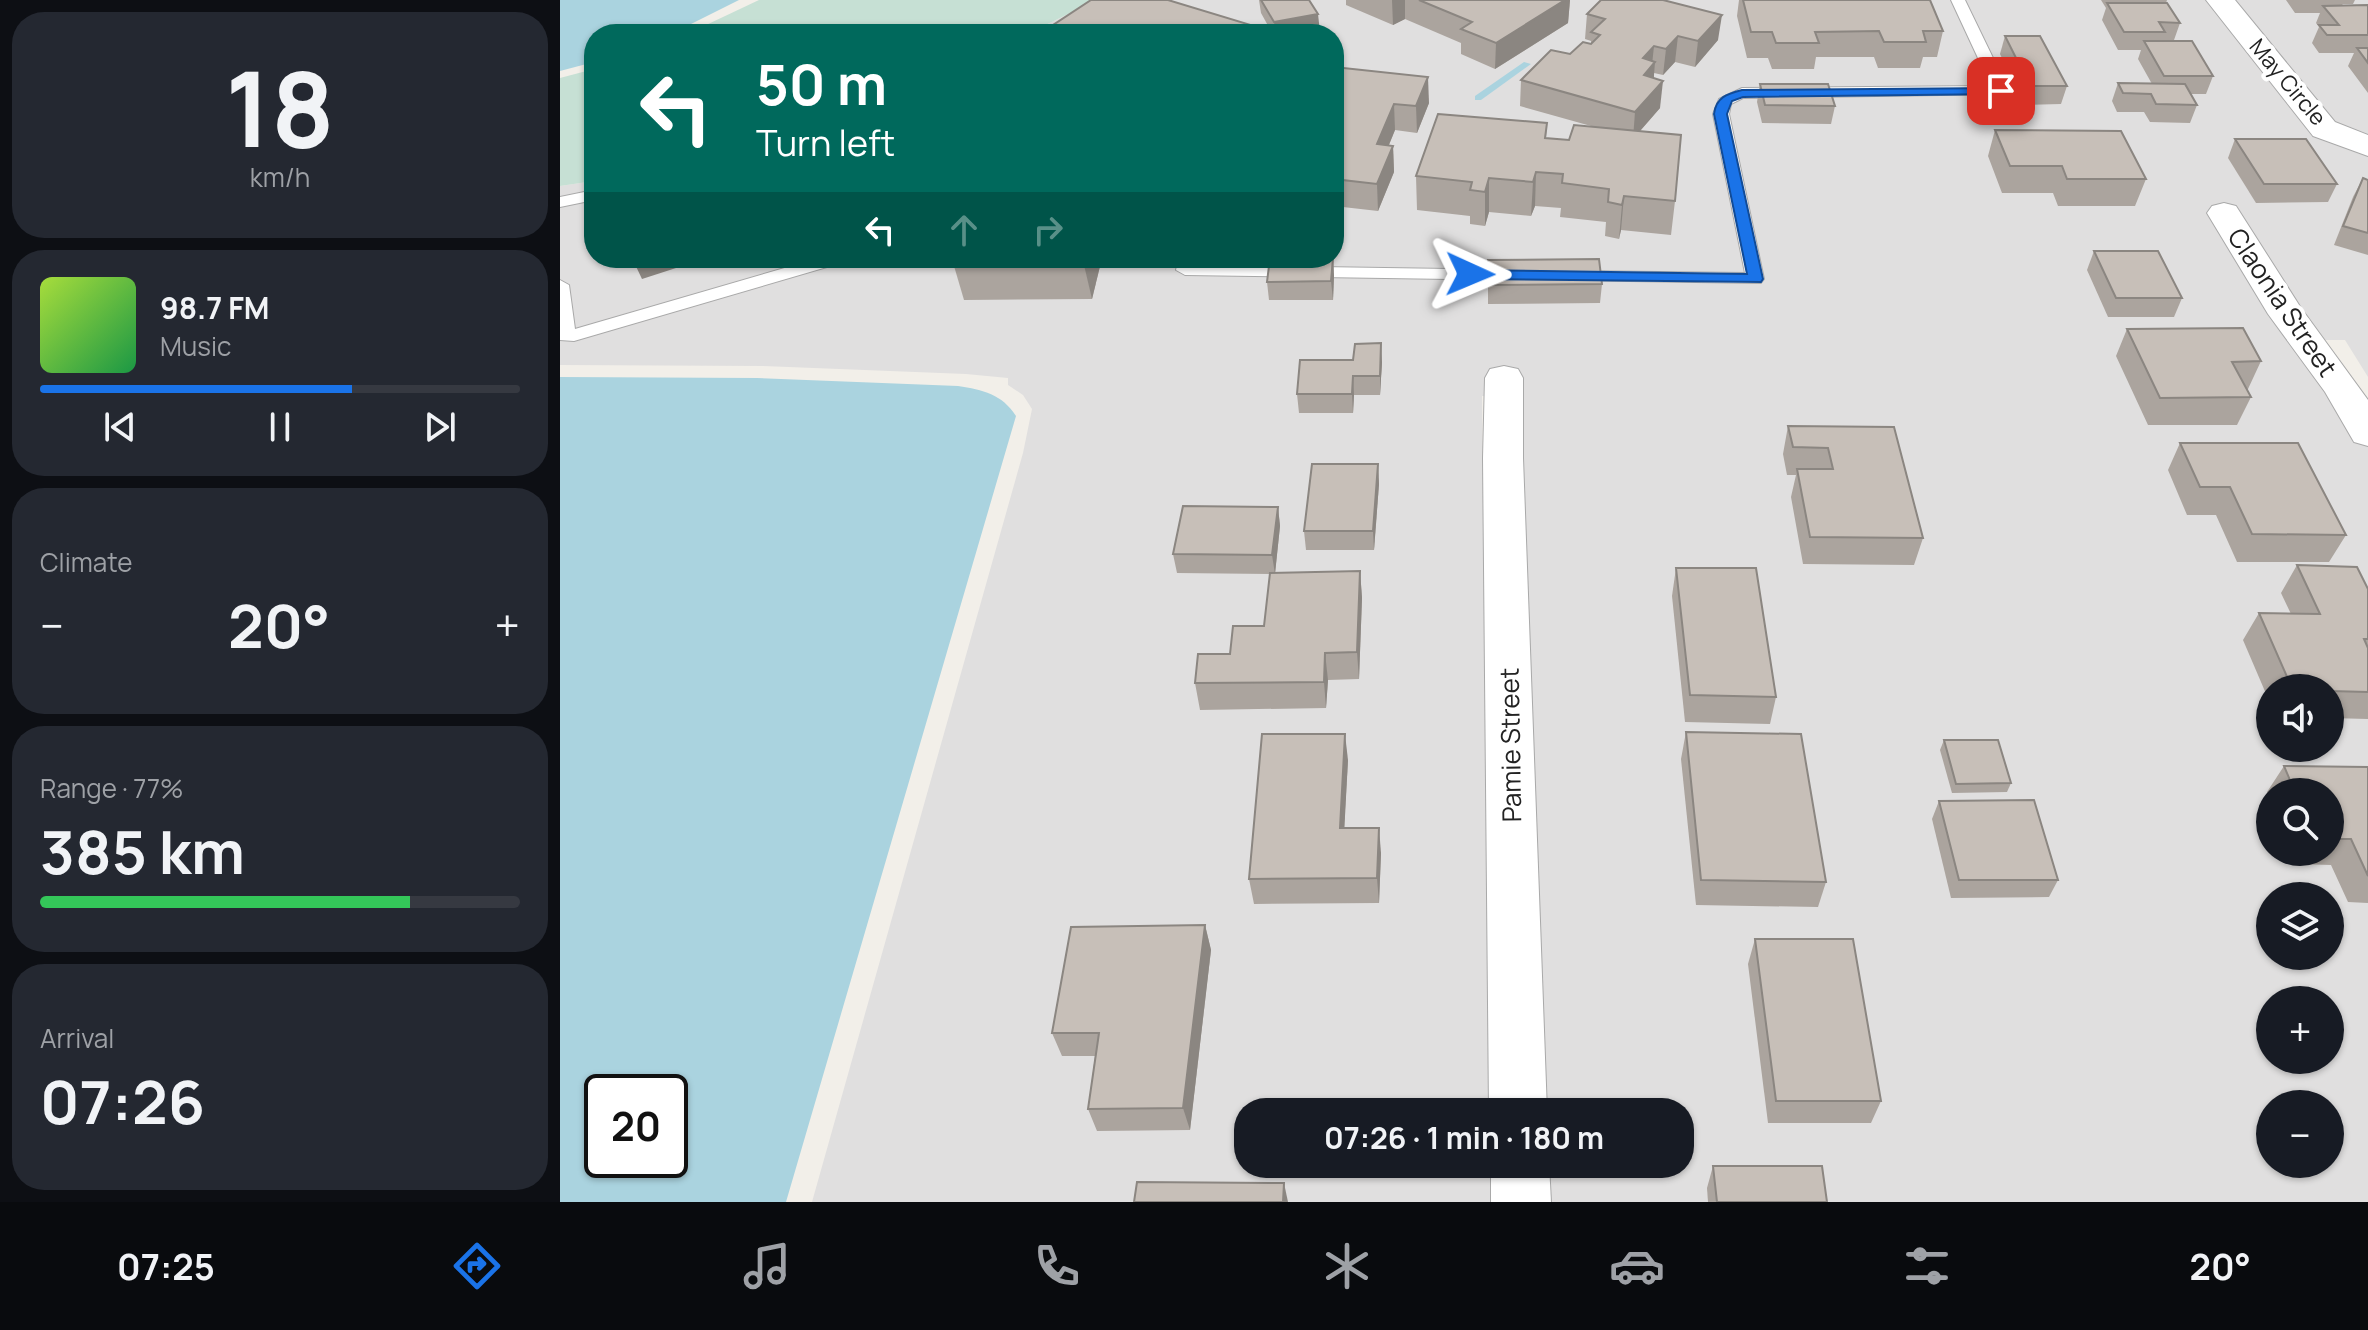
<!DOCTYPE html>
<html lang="en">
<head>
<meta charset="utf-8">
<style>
  body { margin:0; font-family:Manrope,sans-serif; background:#242831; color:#f1f3f6; height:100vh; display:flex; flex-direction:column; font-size:30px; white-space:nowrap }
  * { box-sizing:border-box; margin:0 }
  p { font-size:26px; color:#9ea1a6 }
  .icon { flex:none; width:44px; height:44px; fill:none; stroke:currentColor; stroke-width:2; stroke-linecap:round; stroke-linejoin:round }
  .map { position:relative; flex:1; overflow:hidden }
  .sheet { display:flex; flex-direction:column; gap:12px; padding:12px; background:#0d0f14; width:560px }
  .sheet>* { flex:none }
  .top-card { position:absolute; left:24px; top:24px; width:760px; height:244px; border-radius:32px; box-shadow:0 2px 6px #0004; background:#00695c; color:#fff; overflow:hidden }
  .buttons { position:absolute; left:1696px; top:674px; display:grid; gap:16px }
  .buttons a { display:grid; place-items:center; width:88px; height:88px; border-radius:50%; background:#171b24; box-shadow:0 2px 6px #0004; font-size:40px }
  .speed { position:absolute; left:24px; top:1074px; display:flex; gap:16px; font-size:40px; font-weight:700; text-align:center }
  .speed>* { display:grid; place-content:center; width:104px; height:104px; border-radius:50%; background:#171b24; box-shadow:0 2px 6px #0004; line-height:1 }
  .speed .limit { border:4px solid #111; border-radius:12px; background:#fff; color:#111 }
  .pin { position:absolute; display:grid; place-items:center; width:68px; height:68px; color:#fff; margin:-34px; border-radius:16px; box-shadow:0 4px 12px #0006 }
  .me { position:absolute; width:88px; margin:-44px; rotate:91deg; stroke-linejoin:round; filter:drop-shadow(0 0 6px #0008) }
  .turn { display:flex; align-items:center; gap:28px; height:168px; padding:0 40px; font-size:36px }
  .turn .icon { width:104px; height:104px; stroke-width:2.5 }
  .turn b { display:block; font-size:56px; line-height:68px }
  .lanes { display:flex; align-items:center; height:76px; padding:0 40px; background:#0003; justify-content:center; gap:40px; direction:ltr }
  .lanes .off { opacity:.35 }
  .big { font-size:60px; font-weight:700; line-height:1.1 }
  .sheet .tile { flex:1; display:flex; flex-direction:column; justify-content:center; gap:12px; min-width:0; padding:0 28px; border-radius:32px; background:#242831 }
  .sheet .dial { align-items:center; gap:0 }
  .dial b { font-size:104px; line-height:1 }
  .song { display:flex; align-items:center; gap:24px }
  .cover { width:96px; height:96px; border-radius:12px; background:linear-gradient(135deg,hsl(80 70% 55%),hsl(140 70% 35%)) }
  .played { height:8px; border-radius:4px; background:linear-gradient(90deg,#1a73e8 65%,#363941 65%) }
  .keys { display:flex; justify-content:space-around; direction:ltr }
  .heat { display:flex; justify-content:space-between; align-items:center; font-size:44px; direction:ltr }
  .charge { height:12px; border-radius:6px; background:linear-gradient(90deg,#34c759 77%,#363941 0) }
  .trip { position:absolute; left:674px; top:1098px; width:460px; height:80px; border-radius:32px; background:#171b24; box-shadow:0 2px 6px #0004; font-weight:700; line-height:80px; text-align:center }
  .menu { display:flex; height:128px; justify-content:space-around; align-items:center; background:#090b0e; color:#9ea1a6 }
  .menu .icon { width:56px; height:56px }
  .menu .current { color:#1a73e8 }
  .menu b { font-size:36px; color:#f1f3f6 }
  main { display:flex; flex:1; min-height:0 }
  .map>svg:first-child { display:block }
</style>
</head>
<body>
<main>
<section class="sheet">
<div class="tile dial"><b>18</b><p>km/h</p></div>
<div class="tile">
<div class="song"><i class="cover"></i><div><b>98.7 FM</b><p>Music</p></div></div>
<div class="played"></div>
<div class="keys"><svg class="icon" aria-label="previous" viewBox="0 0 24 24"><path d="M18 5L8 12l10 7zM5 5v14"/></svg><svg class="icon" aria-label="pause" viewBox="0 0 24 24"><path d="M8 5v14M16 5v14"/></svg><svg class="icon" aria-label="next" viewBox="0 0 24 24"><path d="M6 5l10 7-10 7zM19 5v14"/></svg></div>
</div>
<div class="tile"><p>Climate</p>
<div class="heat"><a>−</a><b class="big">20°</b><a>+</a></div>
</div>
<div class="tile"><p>Range · 77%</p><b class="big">385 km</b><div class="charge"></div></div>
<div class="tile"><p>Arrival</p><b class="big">07:26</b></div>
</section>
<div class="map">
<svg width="1808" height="1202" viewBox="0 0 1808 1202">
  <rect width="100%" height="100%" fill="#f2efe9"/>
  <g fill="#e0dfdf" fill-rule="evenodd">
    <path d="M537 0H1646L1748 129 1808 155V377L1785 340H1748L1808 444V1202H991L989 1164H1120V1112H987L961 397 922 396 929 1112H688V1164H930V1202H252L463 453 472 409 463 395 448 385V378L406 374 203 366 0 365V186L34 181V258H774V34H467ZM1710 688H1770V748H1710ZM1710 792H1770V852H1710ZM1710 896H1770V956H1710ZM1710 1000H1770V1060H1710ZM1710 1104H1770V1164H1710Z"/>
    <polygon points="1675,0 1808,0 1808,136 1776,124"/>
  </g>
  <g fill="#c6e0d4">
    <polygon points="199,0 537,0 467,34 127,34"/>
    <polygon points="34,69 34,181 0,186 0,78"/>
  </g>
  <g fill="#aad3df" fill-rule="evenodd">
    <polygon points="0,0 179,0 111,34 34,34 34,62 0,71"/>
    <path d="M0 377 197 378 398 386C423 390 442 394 456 416L226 1202H0ZM42 1092H110V1160H42Z"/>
  </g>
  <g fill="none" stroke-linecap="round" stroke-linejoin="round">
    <polygon fill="#aad3df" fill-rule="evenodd" points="964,62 971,64 921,100 915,100 915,96"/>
    <g stroke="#a9a9a9" stroke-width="2">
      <g id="service">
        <polygon points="1391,0 1405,0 1449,91 1446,94 1183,98 1171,104 1169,114 1204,279 1201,283 1004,280 1001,276 1004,272 1010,271 1185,273 1153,114 1159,99 1182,88 1431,86"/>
        <polygon points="34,190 34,200 0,207 0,197"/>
        <polygon points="259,258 287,258 284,262 14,341 0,340 0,280 9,285 15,329"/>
        <polygon points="619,258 637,258 635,265 956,270 965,275 956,280 625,275 616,270"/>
      </g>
    </g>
    <g stroke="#a9a9a9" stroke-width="2">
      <g id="minor">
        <polygon points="1646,0 1675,0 1775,122 1808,135 1808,156 1753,136"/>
        <polygon points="1664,203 1676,206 1741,308 1808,400 1808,446 1794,442 1765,392 1708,314 1647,213 1652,206"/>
        <polygon points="944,366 958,369 963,378 963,458 987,1112 929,1112 923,458 925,378 930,369"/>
        <polygon points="931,1164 989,1164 991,1202 931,1202"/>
      </g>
    </g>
    <use href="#service" fill="#fff" fill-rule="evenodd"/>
    <use href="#minor" fill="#fff" fill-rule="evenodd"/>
  </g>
  <g fill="#aba49e">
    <polygon points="699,0 749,0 760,32 748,34 484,34 484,31 711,31 701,13"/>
    <polygon points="786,0 1010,0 1008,23 935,69 901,54 901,43 845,19 833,25 786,5"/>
    <polygon points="1179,0 1370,0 1383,31 1377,57 1363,57 1360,68 1318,68 1314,57 1256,57 1254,69 1212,69 1208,58 1187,58 1177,16"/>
    <polygon points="1541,0 1607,0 1606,3 1620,23 1614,40 1601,41 1653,76 1646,94 1631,94 1637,105 1630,123 1590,122 1584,112 1557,112 1552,101 1558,83 1592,84 1578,59 1581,50 1558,50 1542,20 1546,8"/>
    <polygon points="1726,0 1795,0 1793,4 1783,4 1782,5 1808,5 1808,93 1788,66 1794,53 1759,53 1752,43 1759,27 1756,23 1760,13 1735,13"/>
    <polygon points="1027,14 1158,40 1135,67 1115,62 1103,75 1094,73 1094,78 1100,108 1080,131 1115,201 1111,235 1061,230 1059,239 1045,236 1046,222 1000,217 1001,208 975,206 971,216 929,212 925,226 910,224 910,216 857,210 856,176 987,123 986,138 1009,140 1031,126 960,106 961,80 1031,44 1031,41 1025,39"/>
    <polygon points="1445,36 1507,86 1501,104 1464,105 1440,54"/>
    <polygon points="774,67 869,103 857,133 835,130 829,145 833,146 834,172 818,211 774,206"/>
    <polygon points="1200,84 1275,106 1271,124 1202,123 1197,102"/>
    <polygon points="1435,130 1586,179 1575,206 1498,206 1493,193 1442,193 1428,156"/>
    <polygon points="1675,139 1777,184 1768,202 1696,203 1668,158"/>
    <polygon points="1803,178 1808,180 1808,255 1774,245 1793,197"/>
    <polygon points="1534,251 1622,298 1614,317 1548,317 1527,270"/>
    <polygon points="397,258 542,258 532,299 404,300 394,266"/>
    <polygon points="773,258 774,276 773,300 709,300 707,282"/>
    <polygon points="928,260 1042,284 1040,303 928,304"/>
    <polygon points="1567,329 1701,361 1688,389 1686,389 1691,397 1677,425 1588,425 1556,356"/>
    <polygon points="822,362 820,395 794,395 793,413 739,413 737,394"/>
    <polygon points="1228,426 1334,427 1363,538 1354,565 1243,564 1231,497 1236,475 1227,475 1223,454"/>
    <polygon points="1620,443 1786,535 1769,562 1677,562 1656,515 1627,515 1608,470"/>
    <polygon points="818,464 819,484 814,550 746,550 744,531"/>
    <polygon points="718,507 720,526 715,573 800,571 802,598 799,679 768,680 766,708 640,710 635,683 704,626 710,574 617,573 613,554"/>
    <polygon points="1737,565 1808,589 1808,719 1770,718 1770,688 1710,688 1710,703 1683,640 1699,613 1731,614 1721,593"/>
    <polygon points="1116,568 1216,697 1210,724 1125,722 1112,596"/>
    <polygon points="1126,732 1266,882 1258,907 1136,905 1121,759"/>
    <polygon points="1384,740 1451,783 1447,792 1392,793 1380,750"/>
    <polygon points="788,760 784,828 821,853 819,903 694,904 689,879"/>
    <polygon points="1724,766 1808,767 1808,903 1788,902 1771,865 1736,864 1731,852 1770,852 1770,792 1710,792 1710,800 1707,792"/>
    <polygon points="1379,801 1498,880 1489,897 1391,898 1372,819"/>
    <polygon points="645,925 651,950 630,1130 537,1131 528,1109 535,1056 502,1056 492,1033"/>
    <polygon points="1195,939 1321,1101 1311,1123 1208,1123 1188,964"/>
    <polygon points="1153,1166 1267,1202 1148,1202 1147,1188"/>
  </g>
  <g fill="#8b8681">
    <polygon points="832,0 845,0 845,19 833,25"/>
    <polygon points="1005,0 1010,0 1008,23 935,69 936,43"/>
    <polygon points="758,14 760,32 749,34 716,34 714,22"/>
    <polygon points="1162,15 1158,40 1135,67 1138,41"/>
    <polygon points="1118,36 1115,62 1103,75 1106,49"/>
    <polygon points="1094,46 1092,65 1095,62 1093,88 1081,101 1083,58"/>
    <polygon points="868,77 869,103 857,133 856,106"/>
    <polygon points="1103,81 1100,108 1073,139 1075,112"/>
    <polygon points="834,104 835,130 818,171 817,144"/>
    <polygon points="833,146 834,172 818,211 817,184"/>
    <polygon points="976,172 975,206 971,216 973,182"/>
    <polygon points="929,178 929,212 925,226 925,192"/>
    <polygon points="1064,196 1061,230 1059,239 1062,205"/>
    <polygon points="72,258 147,258 82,279"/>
    <polygon points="526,258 542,258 532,299 524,265"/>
    <polygon points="773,258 774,276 773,300 771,281"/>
    <polygon points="821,343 822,362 820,395 820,376"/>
    <polygon points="793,376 794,395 793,413 792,394"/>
    <polygon points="818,464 819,484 814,550 813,531"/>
    <polygon points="718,507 720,526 715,574 712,555"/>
    <polygon points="800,571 802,598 799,679 797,652"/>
    <polygon points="765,653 768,680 766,708 764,682"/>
    <polygon points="785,734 788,760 783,854 780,828"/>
    <polygon points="819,828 821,853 819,903 817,878"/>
    <polygon points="645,925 651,950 630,1130 623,1108"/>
    <polygon points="724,1183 728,1202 723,1202"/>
  </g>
  <g fill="#c7bfb8" stroke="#8b8681" stroke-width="2">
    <polygon points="531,0 608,0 720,34 494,34 484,31"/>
    <polygon points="701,0 749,0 758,14 714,22"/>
    <polygon points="859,0 1005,0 936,43 901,29 912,22"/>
    <polygon points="1041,0 1103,0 1162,15 1138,41 1118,36 1106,49 1094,46 1083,58 1095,62 1084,75 1103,81 1075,112 961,80 991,50 1010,54 1023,42 1031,44 1040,35 1031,32 1045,19 1027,14"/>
    <polygon points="1183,0 1370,0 1383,31 1363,31 1366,42 1324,42 1319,31 1255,32 1259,43 1216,43 1212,32 1191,32"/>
    <polygon points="1547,3 1607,3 1620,23 1599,22 1605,32 1564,32"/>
    <polygon points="1808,5 1808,35 1767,35 1759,25 1779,25 1763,6"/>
    <polygon points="1445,36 1480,36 1507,86 1470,86"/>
    <polygon points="1584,41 1632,41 1653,76 1604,76"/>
    <polygon points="1797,48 1808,48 1808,63"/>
    <polygon points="774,67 868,77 856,106 834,104 817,144 833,146 817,184 774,179"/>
    <polygon points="1558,83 1625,84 1637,105 1596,104 1591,94 1563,93"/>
    <polygon points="1200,84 1268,84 1275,106 1205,105"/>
    <polygon points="878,114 987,123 985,138 1009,140 1014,125 1121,135 1115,201 1064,196 1062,205 1048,202 1049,189 1002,183 1003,174 976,172 973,182 929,178 925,192 910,190 912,182 856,176"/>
    <polygon points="1435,130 1561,131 1586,179 1507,179 1502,166 1450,166"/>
    <polygon points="1675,139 1746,139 1777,184 1704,184"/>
    <polygon points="1803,178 1808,180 1808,233 1783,226"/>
    <polygon points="1534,251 1598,251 1622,298 1556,298"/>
    <polygon points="397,258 526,258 524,265 394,266"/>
    <polygon points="710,258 773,258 771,281 707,282"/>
    <polygon points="1039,259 1042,284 929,285 928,260"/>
    <polygon points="1683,328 1701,361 1672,362 1691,397 1600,398 1567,329"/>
    <polygon points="821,343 820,376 793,376 792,394 737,394 740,360 793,360 795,344"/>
    <polygon points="1228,426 1334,427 1363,538 1250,537 1237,469 1273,469 1268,448 1233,447"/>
    <polygon points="1620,443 1738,443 1786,535 1692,534 1670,487 1640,487"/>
    <polygon points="752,464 818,464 813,531 744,531"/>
    <polygon points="623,506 718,507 712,555 613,554"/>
    <polygon points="1737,565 1797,567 1808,589 1808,639 1804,639 1808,648 1808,692 1770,691 1770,688 1732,688 1699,613 1760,614"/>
    <polygon points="1116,568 1196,568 1216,697 1130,695"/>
    <polygon points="800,571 797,652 765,653 764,682 635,683 638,654 670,654 673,626 704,626 710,573"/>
    <polygon points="1126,732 1241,734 1266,882 1141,880"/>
    <polygon points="702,734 785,734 780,828 819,828 817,878 689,879"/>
    <polygon points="1384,740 1438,740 1451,783 1396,784"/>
    <polygon points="1724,766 1808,767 1808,876 1791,839 1770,839 1770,792 1735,792"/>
    <polygon points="1474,800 1498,880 1399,880 1379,801"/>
    <polygon points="645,925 623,1108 528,1109 539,1033 492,1033 511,927"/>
    <polygon points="1195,939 1293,939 1321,1101 1216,1101"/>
    <polygon points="1153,1166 1262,1166 1267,1202 1157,1202"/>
    <polygon points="577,1182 724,1183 723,1202 574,1202"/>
  </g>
  <path fill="#1a73e8" stroke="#114b97" stroke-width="2" d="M1441 88 1445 89V94L1183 97 1172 101 1167 114 1203 279 1201 282 910 279 903 274 910 270 1187 274 1154 114C1156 97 1167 94 1182 90Z"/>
  <g text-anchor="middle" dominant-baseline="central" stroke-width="8" stroke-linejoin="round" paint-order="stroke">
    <g font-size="22" fill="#222" stroke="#fff">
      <text transform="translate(1728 82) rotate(50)">May Circle</text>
    </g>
    <g font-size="26" fill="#222" stroke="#fff">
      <text transform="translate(1723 302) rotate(56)">Claonia Street</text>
      <text transform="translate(950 745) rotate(-91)">Pamie Street</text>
    </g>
  </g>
</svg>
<div class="buttons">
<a><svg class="icon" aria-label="sound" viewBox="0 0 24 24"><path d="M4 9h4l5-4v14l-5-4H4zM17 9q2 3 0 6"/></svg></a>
<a><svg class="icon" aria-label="search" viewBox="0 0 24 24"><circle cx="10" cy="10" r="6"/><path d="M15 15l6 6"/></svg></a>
<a><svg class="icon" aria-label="layers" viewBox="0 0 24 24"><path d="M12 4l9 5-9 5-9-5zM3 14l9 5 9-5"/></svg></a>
<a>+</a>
<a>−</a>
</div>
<div class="speed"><div class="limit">20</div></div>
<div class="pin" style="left:1441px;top:91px;background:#d93025"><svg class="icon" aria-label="arrive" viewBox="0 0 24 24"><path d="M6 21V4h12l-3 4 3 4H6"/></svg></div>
<svg class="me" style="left:910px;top:274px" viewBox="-20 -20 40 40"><path d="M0-17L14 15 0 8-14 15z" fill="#1a73e8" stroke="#fff" stroke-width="4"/></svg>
<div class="trip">07:26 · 1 min · 180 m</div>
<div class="top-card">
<div class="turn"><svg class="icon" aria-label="left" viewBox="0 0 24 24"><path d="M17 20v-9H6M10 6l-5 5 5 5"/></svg><div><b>50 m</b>Turn left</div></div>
<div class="lanes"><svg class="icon" aria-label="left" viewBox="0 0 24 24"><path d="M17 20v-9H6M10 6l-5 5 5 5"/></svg><svg class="icon off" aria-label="ahead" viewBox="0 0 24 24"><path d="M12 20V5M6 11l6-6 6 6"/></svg><svg class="icon off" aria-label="right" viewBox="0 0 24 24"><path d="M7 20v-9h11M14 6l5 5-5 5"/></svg></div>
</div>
</div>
</main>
<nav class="menu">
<b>07:25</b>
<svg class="icon current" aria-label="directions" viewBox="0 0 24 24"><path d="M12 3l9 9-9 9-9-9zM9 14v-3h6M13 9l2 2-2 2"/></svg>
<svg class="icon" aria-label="music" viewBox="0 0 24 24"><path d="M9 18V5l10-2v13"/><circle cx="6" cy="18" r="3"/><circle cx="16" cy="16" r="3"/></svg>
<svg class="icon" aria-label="phone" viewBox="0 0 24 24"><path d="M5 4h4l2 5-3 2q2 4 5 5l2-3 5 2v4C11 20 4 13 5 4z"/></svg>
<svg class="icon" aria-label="climate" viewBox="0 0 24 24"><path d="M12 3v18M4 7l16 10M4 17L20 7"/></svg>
<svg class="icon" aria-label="car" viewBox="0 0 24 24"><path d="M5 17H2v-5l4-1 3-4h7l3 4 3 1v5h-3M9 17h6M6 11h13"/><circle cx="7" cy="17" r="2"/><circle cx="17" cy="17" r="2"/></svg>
<svg class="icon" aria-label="filters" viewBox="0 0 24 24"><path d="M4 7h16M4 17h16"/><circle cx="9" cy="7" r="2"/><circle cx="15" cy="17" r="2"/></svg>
<b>20°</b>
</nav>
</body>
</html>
